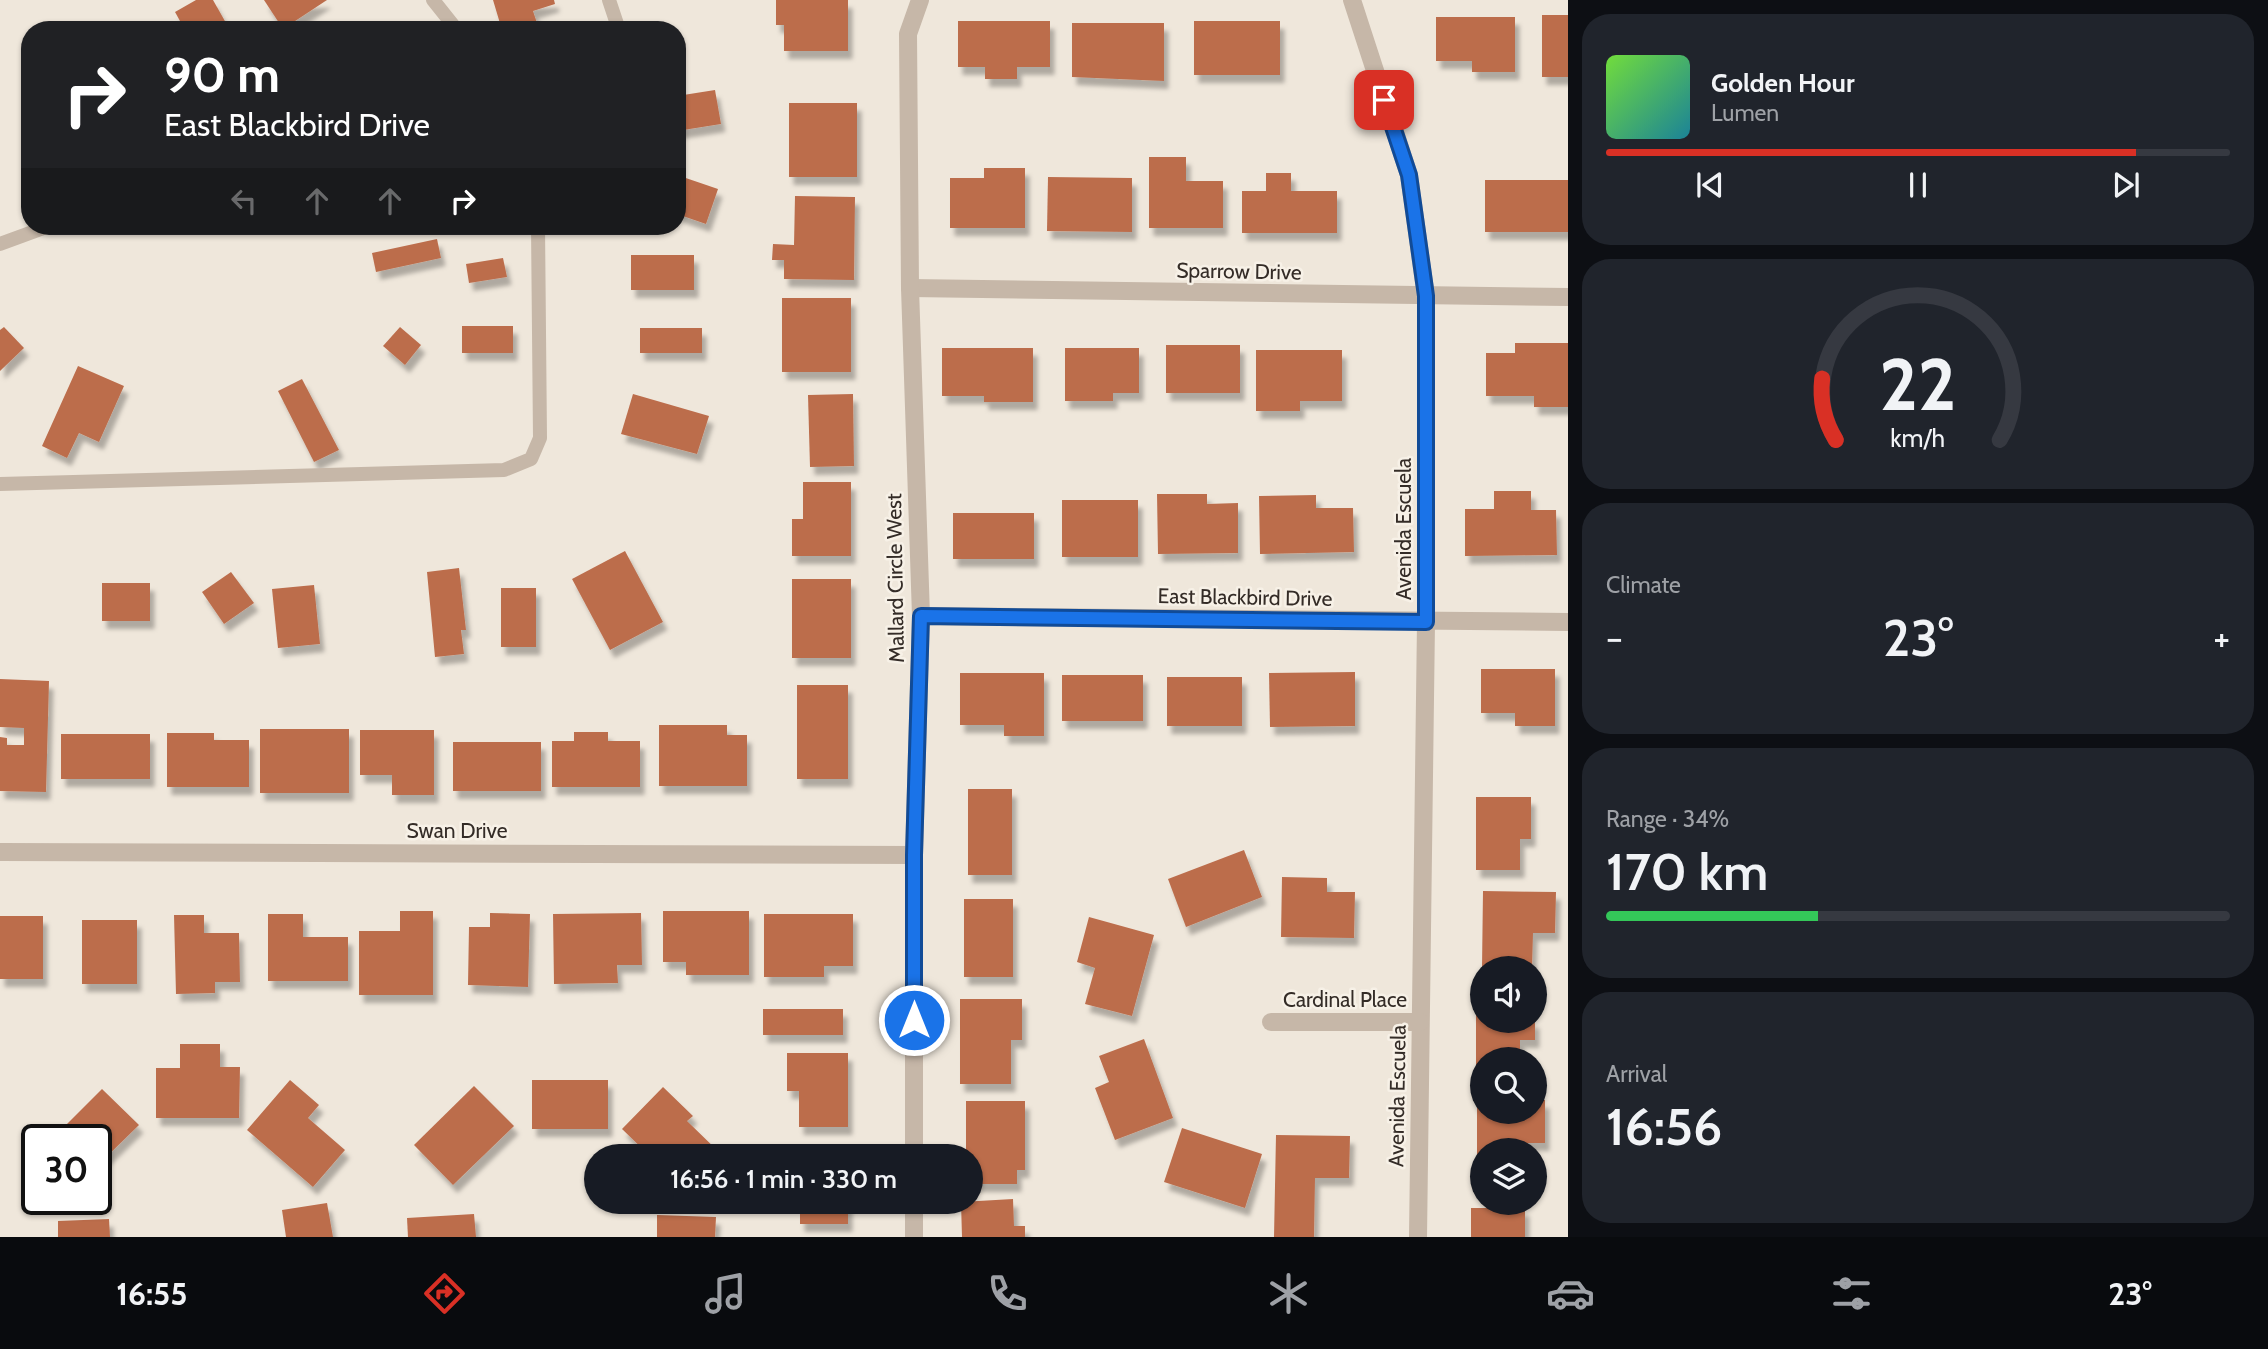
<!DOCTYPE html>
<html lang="en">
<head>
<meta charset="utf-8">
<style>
  body { margin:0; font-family:Cabin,sans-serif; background:#20242c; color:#f1f3f6; height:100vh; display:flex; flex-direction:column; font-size:26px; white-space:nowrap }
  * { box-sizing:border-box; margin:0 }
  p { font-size:23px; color:#9ea1a6 }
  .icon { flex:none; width:38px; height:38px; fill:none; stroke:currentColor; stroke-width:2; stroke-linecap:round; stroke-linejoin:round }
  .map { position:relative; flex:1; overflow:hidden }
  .details { display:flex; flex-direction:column; gap:14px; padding:14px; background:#0d0f14; width:700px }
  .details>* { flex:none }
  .hud { position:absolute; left:21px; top:21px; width:665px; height:214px; border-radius:28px; box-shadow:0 2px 5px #0004; background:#202124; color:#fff; overflow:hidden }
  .tools { position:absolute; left:1470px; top:956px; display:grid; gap:14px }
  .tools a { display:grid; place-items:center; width:77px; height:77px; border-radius:50%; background:#171b24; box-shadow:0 2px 5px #0004; font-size:35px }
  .speed { position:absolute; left:21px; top:1124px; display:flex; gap:14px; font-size:35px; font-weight:700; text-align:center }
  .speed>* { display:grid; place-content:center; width:91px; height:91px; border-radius:50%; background:#171b24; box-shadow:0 2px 5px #0004; line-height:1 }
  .speed .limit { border:4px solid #111; border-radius:10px; background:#fff; color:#111 }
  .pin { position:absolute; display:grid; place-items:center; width:60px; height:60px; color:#fff; margin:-30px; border-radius:14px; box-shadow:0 4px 10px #0006 }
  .me { position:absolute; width:77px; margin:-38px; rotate:0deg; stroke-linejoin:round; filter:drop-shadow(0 0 5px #0008) }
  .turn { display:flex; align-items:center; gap:24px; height:147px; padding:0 28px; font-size:32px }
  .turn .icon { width:91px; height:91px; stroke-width:2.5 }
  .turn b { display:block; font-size:49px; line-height:60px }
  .lanes { display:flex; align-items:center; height:66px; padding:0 28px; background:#0003; justify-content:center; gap:35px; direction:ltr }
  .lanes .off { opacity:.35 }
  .big { font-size:52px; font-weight:600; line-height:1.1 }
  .details .card { flex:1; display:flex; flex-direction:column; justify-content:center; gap:10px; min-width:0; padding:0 24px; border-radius:28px; background:#20242c }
  .details .dial { align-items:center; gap:0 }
  .dial svg { height:182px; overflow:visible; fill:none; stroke:#363941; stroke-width:7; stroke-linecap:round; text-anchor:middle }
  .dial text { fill:#f1f3f6; stroke:none }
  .song { display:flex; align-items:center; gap:21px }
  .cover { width:84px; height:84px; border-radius:10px; background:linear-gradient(135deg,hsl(100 70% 55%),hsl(190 70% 35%)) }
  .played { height:7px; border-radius:4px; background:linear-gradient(90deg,#d93025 85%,#363941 85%) }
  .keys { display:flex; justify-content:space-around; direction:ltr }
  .heat { display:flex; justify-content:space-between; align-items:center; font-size:38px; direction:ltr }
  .charge { height:10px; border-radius:5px; background:linear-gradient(90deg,#34c759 34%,#363941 0) }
  .trip { position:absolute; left:584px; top:1144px; width:399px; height:70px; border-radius:35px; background:#171b24; box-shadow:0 2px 5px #0004; font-weight:600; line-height:70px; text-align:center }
  .menu { display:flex; height:112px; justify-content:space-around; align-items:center; background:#090b0e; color:#9ea1a6 }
  .menu .icon { width:49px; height:49px }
  .menu .on { color:#d93025 }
  .menu b { font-size:32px; color:#f1f3f6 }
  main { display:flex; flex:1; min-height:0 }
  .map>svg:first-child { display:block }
</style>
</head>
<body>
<main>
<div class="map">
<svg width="1568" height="1237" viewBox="0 0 1568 1237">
  <defs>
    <filter id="shadow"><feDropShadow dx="4.5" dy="8" stdDeviation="2" flood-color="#0004"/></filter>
  </defs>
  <rect width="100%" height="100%" fill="#efe7db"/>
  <g fill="#bc6d4c" filter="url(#shadow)">
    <polygon points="196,0 213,0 230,30 185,30 175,12"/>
    <polygon points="264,0 327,0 283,29"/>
    <polygon points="493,0 554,0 555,4 533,11 537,23 502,30"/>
    <polygon points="776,0 848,0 848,51 784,51 784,25 776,25"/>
    <rect x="1542" y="15" width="26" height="62"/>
    <polygon points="1436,17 1515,17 1515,72 1472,72 1472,61 1436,61"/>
    <polygon points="958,21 1050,21 1050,67 1017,67 1017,79 985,79 985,67 958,67"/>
    <rect x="1194" y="21" width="86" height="54"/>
    <polygon points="1072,23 1164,23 1164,81 1072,77"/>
    <polygon points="715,90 721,124 677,131 677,96"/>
    <rect x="789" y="103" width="68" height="74"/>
    <polygon points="1149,157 1186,157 1186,181 1223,181 1223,228 1149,228"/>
    <polygon points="984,168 1025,168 1025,228 950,228 950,178 984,178"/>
    <polygon points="1266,173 1291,173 1291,191 1337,191 1337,233 1242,233 1242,191 1266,191"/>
    <polygon points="677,175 718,189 706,224 677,214"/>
    <polygon points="1048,177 1132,178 1132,232 1047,231"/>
    <rect x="1485" y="180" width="83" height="52"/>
    <polygon points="795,196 855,197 854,280 784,279 784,260 772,260 773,244 794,245"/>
    <polygon points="437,239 441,258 376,272 372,253"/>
    <rect x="631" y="255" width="63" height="35"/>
    <polygon points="503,258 507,277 469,283 466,264"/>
    <rect x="782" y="298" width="69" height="74"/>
    <rect x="462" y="326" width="51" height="27"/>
    <polygon points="4,327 24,348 0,371 0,330"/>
    <polygon points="400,327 421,345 405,365 383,346"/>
    <rect x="640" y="328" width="62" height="25"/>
    <polygon points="1515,343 1568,343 1568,407 1534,407 1534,396 1486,396 1486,353 1515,353"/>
    <rect x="1166" y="345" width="74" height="48"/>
    <polygon points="942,348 1033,348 1033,402 984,402 984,396 942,396"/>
    <polygon points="1065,348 1139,348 1139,393 1113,393 1113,401 1065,401"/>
    <polygon points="1256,350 1342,350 1342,401 1300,401 1300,411 1256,411"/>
    <polygon points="78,366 124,386 99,442 79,433 67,458 42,446"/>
    <polygon points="302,379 339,450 314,462 278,391"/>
    <polygon points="633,394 709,416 697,454 621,434"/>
    <polygon points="853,394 854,466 810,467 808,395"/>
    <polygon points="803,482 851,482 851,556 792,556 792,519 803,519"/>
    <polygon points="1494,491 1531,491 1531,510 1556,510 1557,555 1465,556 1465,509 1494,509"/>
    <polygon points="1157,494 1207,494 1207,504 1238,503 1238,553 1158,554"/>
    <polygon points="1316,495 1316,508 1353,508 1354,552 1260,554 1259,496"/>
    <rect x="1062" y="500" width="76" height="57"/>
    <rect x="953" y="513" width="81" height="46"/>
    <polygon points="625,551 663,622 610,650 572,579"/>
    <polygon points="459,568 466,630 461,630 464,654 435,657 427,572"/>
    <polygon points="231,572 254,603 224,624 202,592"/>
    <rect x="792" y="579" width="59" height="79"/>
    <rect x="102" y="583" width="48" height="38"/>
    <polygon points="314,585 320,644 278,648 272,589"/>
    <rect x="501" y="588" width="35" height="59"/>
    <polygon points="1481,669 1555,669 1555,726 1515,726 1515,713 1481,713"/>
    <polygon points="1355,672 1355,726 1270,727 1269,673"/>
    <polygon points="960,673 1044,673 1044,736 1004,736 1004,725 960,725"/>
    <rect x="1062" y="675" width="81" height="46"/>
    <rect x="1167" y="677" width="75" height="49"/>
    <polygon points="0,679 49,681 46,792 0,791 0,737 7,738 7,745 24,745 24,728 0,727"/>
    <rect x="797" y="685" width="51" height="94"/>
    <polygon points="659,725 727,725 727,735 747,735 747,786 659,786"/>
    <rect x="260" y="729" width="89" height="64"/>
    <polygon points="360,730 434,730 434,795 392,795 392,775 360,775"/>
    <polygon points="574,732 608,732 608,741 640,741 640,787 552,787 552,741 574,741"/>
    <polygon points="167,733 214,733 214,740 249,740 249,787 167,787"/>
    <rect x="61" y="734" width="89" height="45"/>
    <rect x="453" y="742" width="88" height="49"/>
    <rect x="968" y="789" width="44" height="86"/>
    <polygon points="1476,797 1531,797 1531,839 1520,839 1520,870 1476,870"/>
    <polygon points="1244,850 1262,897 1186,927 1168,879"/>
    <polygon points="1282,877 1327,878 1327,892 1355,892 1354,938 1281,937"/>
    <polygon points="1483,891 1556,892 1555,933 1533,933 1532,968 1482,968"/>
    <rect x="964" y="899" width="49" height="78"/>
    <polygon points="400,911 433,911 433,995 359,995 359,931 400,931"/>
    <polygon points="663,911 749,911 749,975 686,975 686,962 663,962"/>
    <polygon points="490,913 530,914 528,987 468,985 469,927 490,927"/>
    <polygon points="641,913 642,965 617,965 618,983 554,984 553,914"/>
    <polygon points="268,914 303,914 303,937 348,937 348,981 268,981"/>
    <polygon points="764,914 853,914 853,966 824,966 824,977 764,977"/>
    <polygon points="174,915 204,915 204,933 239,933 240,982 215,982 215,993 176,994"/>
    <rect x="0" y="916" width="43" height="63"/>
    <polygon points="1089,917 1154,935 1132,1016 1085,1004 1095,968 1077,962"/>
    <rect x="82" y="920" width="55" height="64"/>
    <polygon points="1476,990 1482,990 1482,1020 1535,1020 1535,1040 1520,1040 1520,1059 1482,1059 1482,1078 1476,1078"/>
    <polygon points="960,999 1022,999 1022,1040 1011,1040 1011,1084 960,1084"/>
    <rect x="763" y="1009" width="80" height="26"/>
    <polygon points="1144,1039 1173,1118 1115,1140 1095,1088 1109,1082 1099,1056"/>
    <polygon points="180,1044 220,1044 220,1067 240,1067 239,1118 156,1118 156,1068 180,1068"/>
    <polygon points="787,1053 848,1053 848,1127 799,1127 799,1091 787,1091"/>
    <polygon points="290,1080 319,1105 308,1118 345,1150 313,1187 247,1130"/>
    <rect x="532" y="1080" width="76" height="49"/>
    <polygon points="474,1086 514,1126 453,1185 414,1145"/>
    <polygon points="663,1087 693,1116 687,1121 721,1154 717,1157 651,1157 622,1129"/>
    <polygon points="102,1089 139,1125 96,1167 96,1139 52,1139"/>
    <polygon points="1477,1100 1482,1100 1482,1111 1535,1111 1535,1100 1545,1100 1545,1143 1528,1143 1528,1150 1482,1150 1482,1186 1477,1186"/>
    <polygon points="966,1101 1025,1101 1025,1170 1017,1170 1017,1184 971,1184 971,1157 966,1157"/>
    <polygon points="1182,1128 1262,1154 1245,1208 1164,1182"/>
    <polygon points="1276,1135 1350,1136 1349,1178 1315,1178 1314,1237 1274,1237"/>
    <rect x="793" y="1144" width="55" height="13"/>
    <polygon points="1013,1199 1014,1226 1025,1226 1025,1237 962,1237 961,1202"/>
    <rect x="800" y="1202" width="48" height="22"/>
    <polygon points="327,1203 333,1237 286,1237 282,1210"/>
    <rect x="1471" y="1208" width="54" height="29"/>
    <polygon points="474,1214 476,1237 408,1237 407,1218"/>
    <polygon points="657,1215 716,1217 715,1237 657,1237"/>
    <polygon points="109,1219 110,1237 58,1237 58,1221"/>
  </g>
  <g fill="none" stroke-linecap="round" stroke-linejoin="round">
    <g stroke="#c6b7a8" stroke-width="14">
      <polyline points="433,0 457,30"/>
      <polyline points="609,0 619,30"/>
      <polyline points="0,244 49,226"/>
      <polyline points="0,484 504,470 531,459 540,438 538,226"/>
    </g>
    <g stroke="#c6b7a8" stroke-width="18">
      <polyline points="1352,0 1409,175 1426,297 1426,622 1418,1237"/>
      <polyline points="910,288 1568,297"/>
      <polyline points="921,616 1568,622"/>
      <polyline points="0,852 914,855"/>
      <polyline points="1271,1022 1420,1022"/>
      <polyline points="914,1157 914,855 921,616 910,288 908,34 920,0"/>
      <polyline points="914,1202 914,1237"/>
    </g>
  </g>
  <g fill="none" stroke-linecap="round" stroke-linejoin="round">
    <g stroke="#114b97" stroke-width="18">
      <polyline id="route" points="914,1020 914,855 921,616 1426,622 1426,296 1409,175 1384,100"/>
    </g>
    <use href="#route" stroke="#1a73e8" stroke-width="12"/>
  </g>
  <g text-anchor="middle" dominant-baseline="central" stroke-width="5" stroke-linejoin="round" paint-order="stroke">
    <g font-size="21" fill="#342c27" stroke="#f7f1e7">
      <text transform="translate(1239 271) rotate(1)">Sparrow Drive</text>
      <text transform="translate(1403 529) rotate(-90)">Avenida Escuela</text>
      <text transform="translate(895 578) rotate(-91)">Mallard Circle West</text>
      <text transform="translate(1245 597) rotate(1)">East Blackbird Drive</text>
      <text x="457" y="830">Swan Drive</text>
      <text x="1345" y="999">Cardinal Place</text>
      <text transform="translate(1397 1096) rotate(-89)">Avenida Escuela</text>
    </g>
  </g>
</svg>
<div class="tools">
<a><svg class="icon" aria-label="sound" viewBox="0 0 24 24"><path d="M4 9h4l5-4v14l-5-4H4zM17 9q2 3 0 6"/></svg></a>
<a><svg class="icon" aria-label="search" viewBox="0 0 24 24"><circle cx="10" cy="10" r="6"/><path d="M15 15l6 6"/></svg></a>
<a><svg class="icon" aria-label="layers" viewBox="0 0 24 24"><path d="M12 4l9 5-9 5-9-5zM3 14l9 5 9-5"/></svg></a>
</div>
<div class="speed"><div class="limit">30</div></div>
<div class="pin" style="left:1384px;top:100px;background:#d93025"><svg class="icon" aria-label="arrive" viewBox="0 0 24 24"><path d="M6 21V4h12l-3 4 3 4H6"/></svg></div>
<svg class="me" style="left:914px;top:1020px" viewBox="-20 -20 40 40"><circle r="17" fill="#1a73e8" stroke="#fff" stroke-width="3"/><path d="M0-11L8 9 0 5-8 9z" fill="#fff"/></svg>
<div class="trip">16:56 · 1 min · 330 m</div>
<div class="hud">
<div class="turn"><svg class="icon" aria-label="right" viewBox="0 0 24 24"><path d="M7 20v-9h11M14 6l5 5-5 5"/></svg><div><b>90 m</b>East Blackbird Drive</div></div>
<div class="lanes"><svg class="icon off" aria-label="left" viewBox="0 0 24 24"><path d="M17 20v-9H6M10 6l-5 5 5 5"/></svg><svg class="icon off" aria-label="ahead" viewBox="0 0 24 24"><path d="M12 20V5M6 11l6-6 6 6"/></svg><svg class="icon off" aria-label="ahead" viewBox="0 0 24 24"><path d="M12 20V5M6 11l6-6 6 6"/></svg><svg class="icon" aria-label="right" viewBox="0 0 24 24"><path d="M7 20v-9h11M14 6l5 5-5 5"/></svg></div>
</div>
</div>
<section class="details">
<div class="card">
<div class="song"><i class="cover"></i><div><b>Golden Hour</b><p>Lumen</p></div></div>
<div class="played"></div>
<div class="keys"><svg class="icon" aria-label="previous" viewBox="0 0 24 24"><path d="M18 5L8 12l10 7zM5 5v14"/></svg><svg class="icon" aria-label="pause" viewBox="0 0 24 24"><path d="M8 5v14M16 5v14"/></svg><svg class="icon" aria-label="next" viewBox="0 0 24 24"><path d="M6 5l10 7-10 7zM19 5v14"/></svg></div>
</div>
<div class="card dial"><svg viewBox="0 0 100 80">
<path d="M14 69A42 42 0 1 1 86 69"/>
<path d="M14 69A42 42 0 0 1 8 42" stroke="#d93025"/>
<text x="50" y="56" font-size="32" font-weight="700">22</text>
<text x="50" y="72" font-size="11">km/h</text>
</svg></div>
<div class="card"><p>Climate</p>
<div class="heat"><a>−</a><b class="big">23°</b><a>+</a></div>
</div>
<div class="card"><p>Range · 34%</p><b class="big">170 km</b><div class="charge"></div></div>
<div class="card"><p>Arrival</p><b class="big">16:56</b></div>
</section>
</main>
<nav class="menu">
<b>16:55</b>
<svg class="icon on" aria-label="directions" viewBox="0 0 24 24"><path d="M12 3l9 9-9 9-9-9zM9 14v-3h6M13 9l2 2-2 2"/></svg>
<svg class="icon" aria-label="music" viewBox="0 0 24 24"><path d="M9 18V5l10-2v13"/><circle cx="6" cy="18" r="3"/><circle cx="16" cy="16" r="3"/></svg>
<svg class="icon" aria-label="phone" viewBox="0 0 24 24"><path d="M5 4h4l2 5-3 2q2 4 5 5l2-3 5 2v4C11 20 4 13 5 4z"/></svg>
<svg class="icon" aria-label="climate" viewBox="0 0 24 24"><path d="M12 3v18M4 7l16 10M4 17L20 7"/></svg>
<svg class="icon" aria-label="car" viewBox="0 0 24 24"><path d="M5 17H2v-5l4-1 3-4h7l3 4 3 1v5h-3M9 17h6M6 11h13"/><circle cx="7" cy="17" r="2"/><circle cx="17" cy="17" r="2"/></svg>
<svg class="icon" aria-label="filters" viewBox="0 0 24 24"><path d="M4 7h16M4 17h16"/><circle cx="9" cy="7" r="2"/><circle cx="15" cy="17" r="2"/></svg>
<b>23°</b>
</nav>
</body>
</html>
